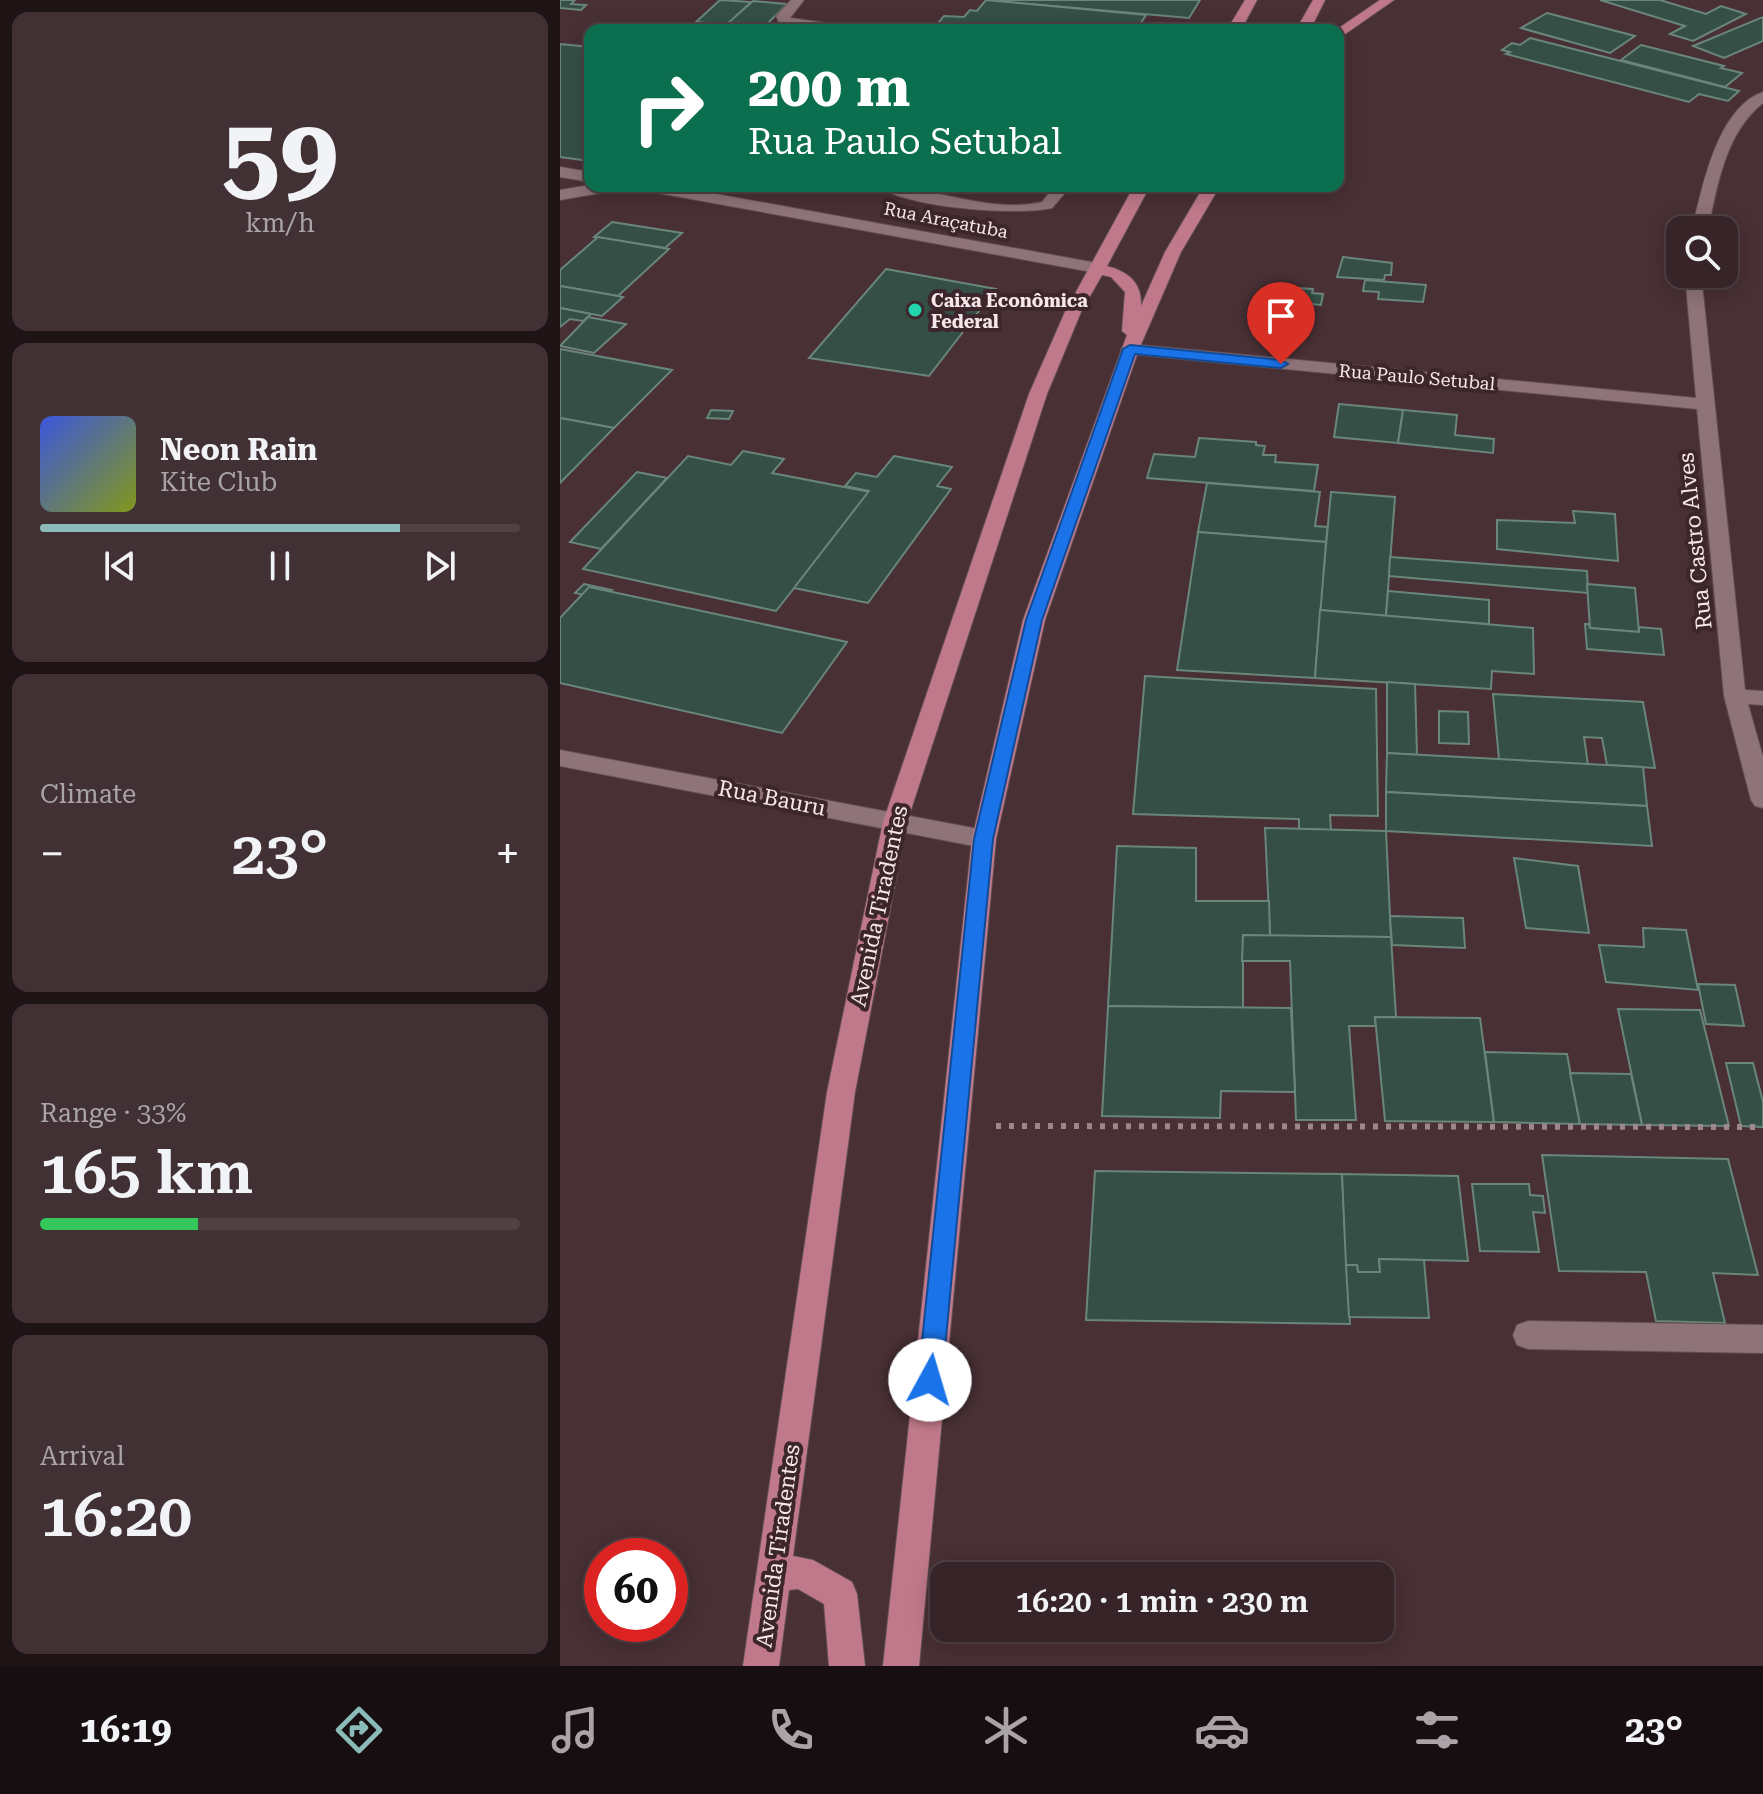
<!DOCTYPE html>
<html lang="en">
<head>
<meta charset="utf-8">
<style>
  body { margin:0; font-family:"Roboto Serif",serif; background:#413034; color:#f1f3f6; height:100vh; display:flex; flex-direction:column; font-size:30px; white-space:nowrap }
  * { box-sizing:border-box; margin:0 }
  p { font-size:26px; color:#aaa4a8 }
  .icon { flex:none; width:44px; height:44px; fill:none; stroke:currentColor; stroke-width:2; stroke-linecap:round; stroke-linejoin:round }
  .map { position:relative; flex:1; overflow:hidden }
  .sheet { display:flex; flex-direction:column; gap:12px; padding:12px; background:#1e1416; width:560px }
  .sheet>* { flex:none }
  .banner { position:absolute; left:24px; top:24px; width:760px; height:168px; border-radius:16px; box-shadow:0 4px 20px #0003,0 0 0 2px #504145; background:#0b6e4f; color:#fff; overflow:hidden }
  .controls { position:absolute; left:1106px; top:216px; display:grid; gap:16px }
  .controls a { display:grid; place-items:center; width:72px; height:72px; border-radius:16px; background:#362428; box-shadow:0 4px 20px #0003,0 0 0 2px #504145; font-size:40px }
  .speed { position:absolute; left:24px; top:1538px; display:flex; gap:16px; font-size:40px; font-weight:700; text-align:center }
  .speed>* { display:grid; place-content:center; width:104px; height:104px; border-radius:50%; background:#362428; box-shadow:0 4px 20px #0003,0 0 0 2px #504145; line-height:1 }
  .speed .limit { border:12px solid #d22; background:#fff; color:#111 }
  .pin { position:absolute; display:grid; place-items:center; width:68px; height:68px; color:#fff; margin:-82px -34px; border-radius:50% 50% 50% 0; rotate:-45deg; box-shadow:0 0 8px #0007 }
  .pin .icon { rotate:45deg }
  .me { position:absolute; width:88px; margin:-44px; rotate:6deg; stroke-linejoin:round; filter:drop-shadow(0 0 6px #0008) }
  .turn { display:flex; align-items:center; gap:28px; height:168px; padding:0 32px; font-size:36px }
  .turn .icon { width:104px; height:104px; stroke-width:2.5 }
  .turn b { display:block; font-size:56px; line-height:68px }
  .big { font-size:60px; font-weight:600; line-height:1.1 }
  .sheet .widget { flex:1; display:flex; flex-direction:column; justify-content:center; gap:12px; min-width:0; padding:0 28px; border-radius:16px; background:#413034 }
  .sheet .dial { align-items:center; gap:0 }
  .dial b { font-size:104px; line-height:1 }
  .song { display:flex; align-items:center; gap:24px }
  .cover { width:96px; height:96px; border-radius:12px; background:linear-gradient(135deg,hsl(230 70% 55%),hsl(70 70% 35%)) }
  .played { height:8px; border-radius:4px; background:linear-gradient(90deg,#8bbbb9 75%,#504145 75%) }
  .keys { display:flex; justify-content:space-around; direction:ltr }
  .heat { display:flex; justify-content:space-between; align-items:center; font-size:44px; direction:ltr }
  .charge { height:12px; border-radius:6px; background:linear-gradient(90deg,#34c759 33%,#504145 0) }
  .trip { position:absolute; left:370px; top:1562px; width:464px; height:80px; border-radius:16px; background:#362428; box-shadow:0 4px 20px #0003,0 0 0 2px #504145; font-weight:600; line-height:80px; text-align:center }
  .menu { display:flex; height:128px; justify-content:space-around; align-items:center; background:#160e10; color:#aaa4a8 }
  .menu .icon { width:56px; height:56px }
  .menu .active { color:#8bbbb9 }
  .menu b { font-size:36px; color:#f1f3f6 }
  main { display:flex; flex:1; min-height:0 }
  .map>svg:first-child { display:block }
</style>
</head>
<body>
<main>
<section class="sheet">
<div class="widget dial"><b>59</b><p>km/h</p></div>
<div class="widget">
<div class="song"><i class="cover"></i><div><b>Neon Rain</b><p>Kite Club</p></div></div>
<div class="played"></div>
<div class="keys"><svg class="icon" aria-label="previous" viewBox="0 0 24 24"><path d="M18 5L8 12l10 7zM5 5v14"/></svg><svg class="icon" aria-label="pause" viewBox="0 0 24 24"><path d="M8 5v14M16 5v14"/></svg><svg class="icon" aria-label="next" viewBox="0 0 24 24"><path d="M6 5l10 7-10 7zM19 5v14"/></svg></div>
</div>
<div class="widget"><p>Climate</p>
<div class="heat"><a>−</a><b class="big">23°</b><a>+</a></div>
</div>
<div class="widget"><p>Range · 33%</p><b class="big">165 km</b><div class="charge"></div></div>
<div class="widget"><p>Arrival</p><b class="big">16:20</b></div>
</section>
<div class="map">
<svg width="1203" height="1666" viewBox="0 0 1203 1666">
  <rect width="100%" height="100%" fill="#483035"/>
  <g fill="#354f47" stroke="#69857c" stroke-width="2">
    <polygon points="0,0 15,0 11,4 26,5 21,10 0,8"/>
    <polygon points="160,0 191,2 167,25 136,22"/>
    <polygon points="425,0 640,0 629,18"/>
    <polygon points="426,0 586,15 576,30 372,30 384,16 404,17 410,10 417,11"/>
    <polygon points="1040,0 1100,0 1146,14 1161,6 1186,14 1133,41 1110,34 1125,26"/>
    <polygon points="193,1 227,4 203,28 167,24"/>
    <polygon points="987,13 1075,36 1050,53 961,28"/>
    <polygon points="1203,17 1203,41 1164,58 1133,46"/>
    <polygon points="970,38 1179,91 1168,101 1139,94 1129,102 946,54 950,52 942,50 952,43 960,45"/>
    <polygon points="0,44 30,47 30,161 0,157"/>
    <polygon points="1081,45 1164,66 1161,68 1182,73 1165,87 1061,60"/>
    <polygon points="52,222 122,233 105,248 34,237"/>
    <polygon points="38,237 109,249 58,296 0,286 0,270"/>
    <polygon points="783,257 832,263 831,275 825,275 824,280 777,277"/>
    <polygon points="326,269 436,289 369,376 249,358"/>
    <polygon points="805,280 866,285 863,302 818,299 819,292 803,291"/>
    <polygon points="0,286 58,296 63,297 42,316 0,308"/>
    <polygon points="718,287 753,289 752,293 763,294 761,305 752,304 750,311 714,308"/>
    <polygon points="0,308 31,314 23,321 10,319 0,327"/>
    <polygon points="28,317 66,324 34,353 0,346"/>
    <polygon points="0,349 112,370 54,428 0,418"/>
    <polygon points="779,404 843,410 838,443 774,437"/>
    <polygon points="151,410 173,411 169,419 147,418"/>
    <polygon points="843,410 897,415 895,435 934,439 933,453 838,443"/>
    <polygon points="0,418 54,428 0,483"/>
    <polygon points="639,438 696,442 696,445 705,446 703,455 716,455 715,462 758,465 754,491 587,478 594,454 635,457"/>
    <polygon points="183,451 224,459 212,473 310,492 216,611 23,569 128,456 171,465"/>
    <polygon points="334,456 392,467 377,486 391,489 308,603 234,588 309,491 285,486 296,473 317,477"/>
    <polygon points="77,472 107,478 41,549 10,542"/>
    <polygon points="647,483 760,492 755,526 768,527 766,542 638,532"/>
    <polygon points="771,492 835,497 826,616 760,610"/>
    <polygon points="1013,511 1055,514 1058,561 937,549 937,520 1015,523"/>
    <polygon points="638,532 766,542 755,678 617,670"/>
    <polygon points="830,557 1027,571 1028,593 829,576"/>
    <polygon points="24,584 52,590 43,599 15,593"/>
    <polygon points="1027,584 1075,588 1079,632 1030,628"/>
    <polygon points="29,587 287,642 222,733 0,683 0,618"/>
    <polygon points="828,591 929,600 929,624 826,616"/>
    <polygon points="760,610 973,628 974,674 932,671 931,689 755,678"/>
    <polygon points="1025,624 1029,624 1030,628 1079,632 1079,627 1101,629 1104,655 1027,649"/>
    <polygon points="585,676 816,689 818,816 770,815 771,830 739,829 739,819 573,814"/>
    <polygon points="827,682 855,684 857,755 827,753"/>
    <polygon points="933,694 1083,702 1095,768 1047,765 1042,738 1024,737 1028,765 939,760"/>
    <polygon points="879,711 908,712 909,744 879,743"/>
    <polygon points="827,753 1083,767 1087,806 826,792"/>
    <polygon points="826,792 1087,806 1092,846 826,831"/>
    <polygon points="705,828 826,831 831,937 710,936"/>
    <polygon points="557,846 636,848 636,901 709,901 710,936 683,935 683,1008 548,1006"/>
    <polygon points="954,858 1018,866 1029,933 966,928"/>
    <polygon points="830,916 903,918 905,948 832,945"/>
    <polygon points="1083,928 1126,930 1138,990 1046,982 1039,945 1084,947"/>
    <polygon points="683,935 831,937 836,1017 815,1017 816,1026 789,1026 796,1120 736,1120 730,961 682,961"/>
    <polygon points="1138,984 1175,985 1184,1026 1146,1024"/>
    <polygon points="548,1006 731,1008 735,1092 661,1091 660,1118 542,1116"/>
    <polygon points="1058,1009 1140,1010 1169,1126 1082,1125"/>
    <polygon points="815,1017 920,1018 934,1122 825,1121"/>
    <polygon points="925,1052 1007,1054 1020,1124 934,1122"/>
    <polygon points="1166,1063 1193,1063 1203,1102 1203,1127 1181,1126"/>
    <polygon points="1010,1073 1071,1074 1082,1125 1020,1124"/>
    <polygon points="982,1155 1168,1159 1198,1275 1153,1273 1165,1323 1096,1321 1086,1272 999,1271"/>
    <polygon points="535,1171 782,1174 790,1324 526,1320"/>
    <polygon points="782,1174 898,1176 908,1261 819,1259 820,1272 798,1272 797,1265 786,1265"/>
    <polygon points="912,1184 969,1184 970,1195 983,1196 985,1213 973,1212 979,1252 920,1251"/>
    <polygon points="819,1259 864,1260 869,1318 789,1317 786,1265 797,1265 798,1272 820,1272"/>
  </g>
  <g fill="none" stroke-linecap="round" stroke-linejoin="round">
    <g stroke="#624e52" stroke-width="2">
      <g id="minor">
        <polygon points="231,0 244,0 230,18 289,26 296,30 261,30 220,24 216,16"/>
        <path d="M1203 92V103C1166 132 1157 185 1148 230H1132C1142 188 1157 108 1203 92Z"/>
        <polygon points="0,167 30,172 30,182 0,177"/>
        <polygon points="30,185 60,186 52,191 0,200 0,190"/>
        <polygon points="79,186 112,186 537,263 545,268 537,273 87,191"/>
        <path d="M319 186C373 186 428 214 482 202L495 186H511L492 208C460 216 344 208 319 186Z"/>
        <polygon points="1125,274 1141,274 1185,690 1203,691 1203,705 1188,704 1203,757 1203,808 1195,806 1191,800 1164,696 1137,409 570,354 561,349 570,344 1136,398"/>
        <polygon points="0,750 424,830 433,833 436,839 433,845 424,848 0,766"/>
        <polygon points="968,1321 1203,1325 1203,1353 968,1349 957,1345 953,1335 957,1325"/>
      </g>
    </g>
    <g stroke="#624e52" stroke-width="2">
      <g id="major">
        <polygon points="685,0 697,0 681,30 667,30"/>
        <polygon points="753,0 765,0 750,30 736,30"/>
        <polygon points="820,0 834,0 778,39 776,30"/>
        <path d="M574 186H590L547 266C568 272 582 282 581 306L605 252 644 186H660L621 252 579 349 485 620 436 839 359 1666H323L412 839 463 620 567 335 562 331 565 292 551 277 542 275 521 312 487 394 347 822 295 1092 233 1556 253 1560 292 1582 297 1594 305 1666H269L264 1604 238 1589 229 1590 219 1666H183L267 1092 323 822 469 394 505 312Z"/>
      </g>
    </g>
    <polyline stroke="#9c878b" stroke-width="6" stroke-dasharray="5 8" stroke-linecap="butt" points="436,1126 1203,1127"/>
    <use href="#minor" fill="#8e7378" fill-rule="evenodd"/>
    <use href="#major" fill="#c0798a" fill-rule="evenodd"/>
  </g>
  <polygon fill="#1a73e8" stroke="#114b97" stroke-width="2" points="570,345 721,360 728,364 721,368 575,354 482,620 433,839 382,1380 378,1388 370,1391 361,1388 358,1380 414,839 466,620 563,349"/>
  <circle fill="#22d5af" stroke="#3d262b" stroke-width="3" cx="355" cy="310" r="8"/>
  <g text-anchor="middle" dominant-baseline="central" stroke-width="8" stroke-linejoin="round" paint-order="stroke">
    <g font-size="18" fill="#f7e7ea" stroke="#3d262b">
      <text transform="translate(386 220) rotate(11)">Rua Araçatuba</text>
      <text transform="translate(857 377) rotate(5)">Rua Paulo Setubal</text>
    </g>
    <g font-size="18" font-weight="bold" fill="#f7e7ea" stroke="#3d262b" text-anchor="start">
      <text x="371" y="300">Caixa Econômica<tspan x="371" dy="21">Federal</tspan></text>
    </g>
    <g font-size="22" fill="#f7e7ea" stroke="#3d262b">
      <text transform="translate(1135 541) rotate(-96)">Rua Castro Alves</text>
      <text transform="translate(212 798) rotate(11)">Rua Bauru</text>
      <text transform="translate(319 906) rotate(-78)">Avenida Tiradentes</text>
      <text transform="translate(218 1546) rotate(-82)">Avenida Tiradentes</text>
    </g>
  </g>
</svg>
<div class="controls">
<a><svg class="icon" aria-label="search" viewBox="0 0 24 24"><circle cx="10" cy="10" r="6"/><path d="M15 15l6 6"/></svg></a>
</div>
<div class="speed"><div class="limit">60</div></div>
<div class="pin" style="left:721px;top:364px;background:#d93025"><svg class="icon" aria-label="arrive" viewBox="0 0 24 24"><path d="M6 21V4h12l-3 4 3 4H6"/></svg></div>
<svg class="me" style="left:370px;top:1380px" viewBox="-20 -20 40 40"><circle r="19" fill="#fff"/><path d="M0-13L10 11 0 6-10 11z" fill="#1a73e8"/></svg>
<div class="trip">16:20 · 1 min · 230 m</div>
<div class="banner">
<div class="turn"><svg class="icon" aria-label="right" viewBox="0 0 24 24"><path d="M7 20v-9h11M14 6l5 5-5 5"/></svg><div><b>200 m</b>Rua Paulo Setubal</div></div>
</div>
</div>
</main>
<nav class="menu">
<b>16:19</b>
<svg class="icon active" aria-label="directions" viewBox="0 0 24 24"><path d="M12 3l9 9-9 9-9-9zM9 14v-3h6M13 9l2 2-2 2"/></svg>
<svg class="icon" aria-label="music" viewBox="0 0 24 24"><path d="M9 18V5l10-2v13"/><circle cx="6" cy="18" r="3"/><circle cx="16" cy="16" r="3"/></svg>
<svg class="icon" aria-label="phone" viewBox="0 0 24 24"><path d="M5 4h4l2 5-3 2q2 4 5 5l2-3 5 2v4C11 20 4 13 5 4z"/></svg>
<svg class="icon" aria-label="climate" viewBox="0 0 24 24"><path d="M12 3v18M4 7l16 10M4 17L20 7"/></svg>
<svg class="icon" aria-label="car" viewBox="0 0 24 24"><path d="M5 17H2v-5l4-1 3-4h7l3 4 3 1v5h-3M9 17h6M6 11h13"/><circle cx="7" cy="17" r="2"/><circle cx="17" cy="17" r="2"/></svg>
<svg class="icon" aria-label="filters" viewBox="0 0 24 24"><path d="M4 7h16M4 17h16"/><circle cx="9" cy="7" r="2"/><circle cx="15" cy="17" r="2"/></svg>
<b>23°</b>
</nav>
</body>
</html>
